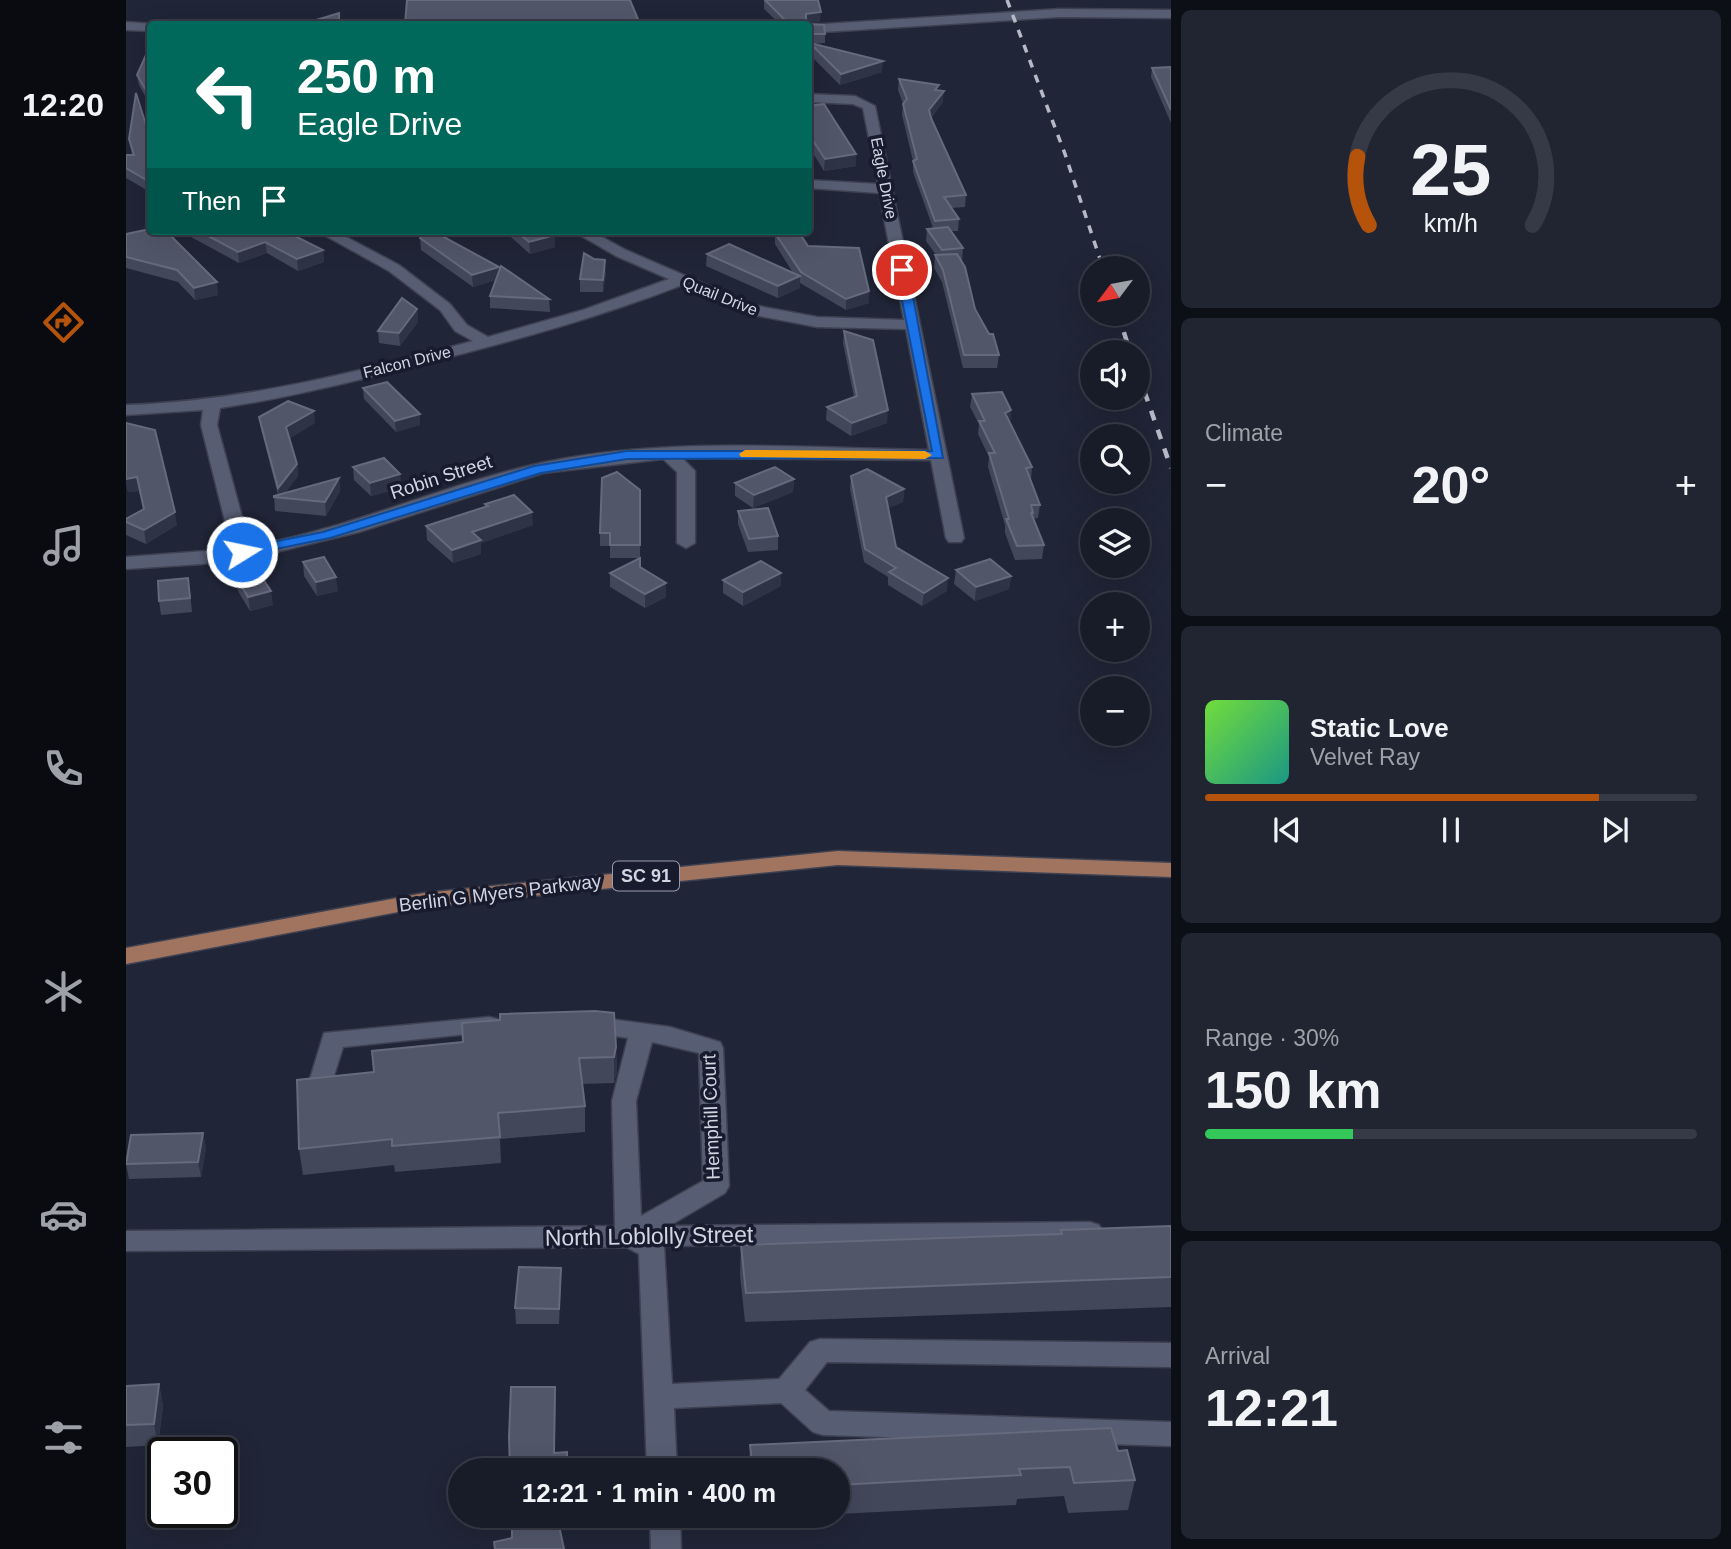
<!DOCTYPE html>
<html lang="en">
<head>
<meta charset="utf-8">
<style>
  body { margin:0; font-family:Arial,sans-serif; background:#212531; color:#f1f3f6; height:100vh; display:flex; flex-direction:column; font-size:26px; white-space:nowrap }
  * { box-sizing:border-box; margin:0 }
  p { font-size:23px; color:#9fa1a8 }
  .icon { flex:none; width:38px; height:38px; fill:none; stroke:currentColor; stroke-width:2; stroke-linecap:round; stroke-linejoin:round }
  .map { position:relative; flex:1; overflow:hidden }
  .details { display:flex; flex-direction:column; gap:10px; padding:10px; background:#0d0f17; width:560px }
  .details>* { flex:none }
  .top-card { position:absolute; left:21px; top:21px; width:665px; height:214px; border-radius:7px; box-shadow:0 7px 28px #0002,0 0 0 2px #363a46; background:#00695c; color:#fff; overflow:hidden }
  .needle { width:46px; rotate:238deg }
  .tools { position:absolute; left:954px; top:256px; display:grid; gap:14px }
  .tools a { display:grid; place-items:center; width:70px; height:70px; border-radius:50%; background:#181c29; box-shadow:0 7px 28px #0002,0 0 0 2px #363a46; font-size:35px }
  .speed { position:absolute; left:21px; top:1437px; display:flex; gap:14px; font-size:35px; font-weight:700; text-align:center }
  .speed>* { display:grid; place-content:center; width:91px; height:91px; border-radius:50%; background:#181c29; box-shadow:0 7px 28px #0002,0 0 0 2px #363a46; line-height:1 }
  .speed .limit { border:4px solid #111; border-radius:10px; background:#fff; color:#111 }
  .pin { position:absolute; display:grid; place-items:center; width:60px; height:60px; color:#fff; margin:-30px; border:4px solid #fff; border-radius:50%; box-shadow:0 2px 7px #0007 }
  .me { position:absolute; width:77px; margin:-38px; rotate:80deg; stroke-linejoin:round; filter:drop-shadow(0 0 5px #0008) }
  .turn { display:flex; align-items:center; gap:24px; height:147px; padding:0 35px; font-size:32px }
  .turn .icon { width:91px; height:91px; stroke-width:2.5 }
  .turn b { display:block; font-size:49px; line-height:60px }
  .then { display:flex; align-items:center; height:66px; padding:0 35px; background:#0003; gap:14px; font-size:26px }
  .big { font-size:52px; font-weight:700; line-height:1.1 }
  .details .tile { flex:1; display:flex; flex-direction:column; justify-content:center; gap:10px; min-width:0; padding:0 24px; border-radius:10px; background:#212531 }
  .details .dial { align-items:center; gap:0 }
  .dial svg { height:182px; overflow:visible; fill:none; stroke:#363a46; stroke-width:7; stroke-linecap:round; text-anchor:middle }
  .dial text { fill:#f1f3f6; stroke:none }
  .song { display:flex; align-items:center; gap:21px }
  .cover { width:84px; height:84px; border-radius:10px; background:linear-gradient(135deg,hsl(100 70% 55%),hsl(170 70% 35%)) }
  .played { height:7px; border-radius:4px; background:linear-gradient(90deg,#b45309 80%,#363a46 80%) }
  .keys { display:flex; justify-content:space-around; direction:ltr }
  .heat { display:flex; justify-content:space-between; align-items:center; font-size:38px; direction:ltr }
  .charge { height:10px; border-radius:5px; background:linear-gradient(90deg,#34c759 30%,#363a46 0) }
  .trip { position:absolute; left:322px; top:1458px; width:402px; height:70px; border-radius:35px; background:#181c29; box-shadow:0 7px 28px #0002,0 0 0 2px #363a46; font-weight:700; line-height:70px; text-align:center }
  main { display:flex; flex:1; min-height:0 }
  .tab-bar { display:flex; flex-direction:column; width:126px; justify-content:space-around; align-items:center; background:#0a0b10; color:#9fa1a8 }
  .tab-bar .icon { width:49px; height:49px }
  .tab-bar .on { color:#b45309 }
  .tab-bar b { font-size:32px; color:#f1f3f6 }
  .map>svg:first-child { display:block }
</style>
</head>
<body>
<main>
<nav class="tab-bar">
<b>12:20</b>
<svg class="icon on" aria-label="directions" viewBox="0 0 24 24"><path d="M12 3l9 9-9 9-9-9zM9 14v-3h6M13 9l2 2-2 2"/></svg>
<svg class="icon" aria-label="music" viewBox="0 0 24 24"><path d="M9 18V5l10-2v13"/><circle cx="6" cy="18" r="3"/><circle cx="16" cy="16" r="3"/></svg>
<svg class="icon" aria-label="phone" viewBox="0 0 24 24"><path d="M5 4h4l2 5-3 2q2 4 5 5l2-3 5 2v4C11 20 4 13 5 4z"/></svg>
<svg class="icon" aria-label="climate" viewBox="0 0 24 24"><path d="M12 3v18M4 7l16 10M4 17L20 7"/></svg>
<svg class="icon" aria-label="car" viewBox="0 0 24 24"><path d="M5 17H2v-5l4-1 3-4h7l3 4 3 1v5h-3M9 17h6M6 11h13"/><circle cx="7" cy="17" r="2"/><circle cx="17" cy="17" r="2"/></svg>
<svg class="icon" aria-label="filters" viewBox="0 0 24 24"><path d="M4 7h16M4 17h16"/><circle cx="9" cy="7" r="2"/><circle cx="15" cy="17" r="2"/></svg>
</nav>
<div class="map">
<svg width="1045" height="1549" viewBox="0 0 1045 1549">
  <rect width="100%" height="100%" fill="#202537"/>
  <g fill="none" stroke-linecap="round" stroke-linejoin="round">
    <g stroke="#3e4151" stroke-width="3">
      <g id="minor">
        <polygon points="934,9 1045,10 1045,18 934,17 682,33 682,25"/>
        <polygon points="0,22 28,24 24,24 24,31 0,30"/>
        <path d="M682 94 729 96 749 106 838 538 835 542H823L820 538 805 460 564 458H556L569 471V543L560 548 551 543V472L537 459 417 473 233 532 150 552 76 564 0 569V557L106 549 75 425 77 410 0 415V405C118 401 232 372 347 341L329 331 314 310 263 271 191 231H209L273 265 324 304 341 325 362 337 457 310 543 279 490 256 447 231H465L500 250 627 305 691 317 778 320 753 193 682 188V180L752 184 737 108 727 104 682 102ZM556 285 623 314 691 327 780 329 803 450C675 448 542 436 415 463 316 485 224 529 124 546L91 425 94 408C162 398 229 381 296 364 384 342 471 318 556 285Z"/>
        <path d="M461 1016 544 1027 594 1042 597 1048 603 1186 599 1193 543 1226 964 1222 973 1225 977 1232 973 1239 964 1242 538 1246 546 1384 653 1379 684 1342 694 1339 1045 1343V1367L701 1362 679 1390 703 1411 1045 1422V1446L697 1435 687 1432 655 1403 548 1408 551 1470H521L513 1254 500 1247 0 1251V1231L489 1226 486 1101 502 1038 453 1030 449 1024 453 1018ZM526 1042 573 1053 577 1181 515 1216 510 1101Z"/>
        <polygon points="363,1017 371,1019 375,1025 371,1031 217,1047 201,1098 192,1101 183,1098 180,1092 198,1033"/>
        <polygon points="524,1516 554,1516 555,1549 525,1549"/>
      </g>
    </g>
    <g stroke="#3e4151" stroke-width="3">
      <polygon id="major" points="712,851 1045,863 1045,877 712,865 298,907 0,964 0,948 298,893"/>
    </g>
    <use href="#minor" fill="#575d73" fill-rule="evenodd"/>
    <use href="#major" fill="#a1745f" fill-rule="evenodd"/>
    <polyline stroke="#b6bac7" stroke-width="3.5" stroke-dasharray="8 8" stroke-linecap="butt" points="881,0 939,154 975,262"/>
    <g stroke="#b6bac7" stroke-width="4.5" stroke-dasharray="10 10" stroke-linecap="butt">
      <polyline points="974,260 977,268"/>
      <polyline points="992,313 1004,352"/>
      <polyline points="1012,373 1045,468"/>
    </g>
  </g>
  <g fill="#42475a">
    <polygon points="638,0 694,22 680,23 699,34 699,43 685,44 756,72 714,85 683,54 682,24 654,24 638,9"/>
    <polygon points="24,46 24,105 13,85 11,75"/>
    <polygon points="1045,67 1045,123 1025,77 1026,68"/>
    <polygon points="773,79 813,90 817,102 805,118 840,195 839,207 825,208 833,219 832,231 825,231 837,248 836,260 849,309 873,355 871,368 837,368 816,282 808,268 809,255 810,255 800,241 801,229 807,228 787,172 787,161 776,115 777,104 772,90"/>
    <polygon points="682,106 730,166 698,171 682,145"/>
    <polygon points="24,138 24,192 0,178 0,155 6,155 3,139"/>
    <polygon points="54,231 159,231 197,250 198,262 172,271 141,253 113,263"/>
    <polygon points="378,231 424,231 429,247 404,254"/>
    <polygon points="649,233 682,246 743,303 720,310 674,283 674,288 652,298 580,266 581,254 667,273 649,244"/>
    <polygon points="0,234 92,295 69,300 52,282 0,268"/>
    <polygon points="294,238 373,267 374,270 423,299 424,312 364,308 364,296 370,280 347,287 295,250"/>
    <polygon points="468,259 480,272 477,292 454,292 454,279"/>
    <polygon points="291,309 292,322 274,346 253,343 252,331"/>
    <polygon points="718,331 761,423 725,436 700,420 701,407 728,397 717,343"/>
    <polygon points="237,388 294,425 270,432 238,399"/>
    <polygon points="846,394 885,410 884,422 906,467 905,480 914,505 912,518 907,519 918,545 916,559 889,560 879,533 879,525 862,467 863,457 852,434 853,424 844,407"/>
    <polygon points="133,417 189,423 164,438 171,464 172,476 159,493 213,478 214,491 200,516 149,511 148,496 152,495 135,429"/>
    <polygon points="0,423 51,525 20,544 0,535 0,519 17,509 13,491 2,492 0,482"/>
    <polygon points="227,467 274,474 275,488 245,496 228,480"/>
    <polygon points="725,476 778,489 777,502 762,508 770,547 821,591 796,606 762,585 762,577 738,562 724,489"/>
    <polygon points="668,479 667,492 627,508 609,496 609,483"/>
    <polygon points="514,490 514,567 540,597 519,608 484,587 484,573 512,558 484,558 484,546 474,546 474,533"/>
    <polygon points="359,504 407,525 355,543 355,554 327,563 301,540 300,526 359,507"/>
    <polygon points="612,511 652,536 652,550 622,552 612,524"/>
    <polygon points="177,562 212,591 191,596 178,576"/>
    <polygon points="830,570 885,576 883,589 849,601 828,584"/>
    <polygon points="110,577 147,605 124,611 112,591"/>
    <polygon points="597,580 655,586 617,606 597,593"/>
    <polygon points="64,592 66,612 35,615 33,601"/>
    <polygon points="374,1020 490,1047 491,1072 488,1083 456,1084 459,1106 459,1132 374,1139 375,1163 269,1172 268,1165 177,1175 173,1149 248,1072 337,1042"/>
    <polygon points="77,1133 80,1148 75,1177 3,1179 0,1164"/>
    <polygon points="1045,1226 1045,1307 619,1322 614,1275 615,1245 935,1234 935,1230"/>
    <polygon points="435,1283 433,1324 390,1324 389,1308"/>
    <polygon points="33,1384 37,1406 32,1445 0,1447 0,1386"/>
    <polygon points="624,1445 992,1451 1009,1480 1002,1510 942,1513 938,1496 891,1499 890,1505 712,1514 712,1470 623,1470"/>
    <polygon points="386,1516 443,1516 444,1527 434,1528 438,1549 368,1549 368,1542 386,1538"/>
    <polygon points="628,1516 684,1516 628,1518"/>
  </g>
  <g fill="#2e3346">
    <polygon points="695,12 694,22 680,23 680,14"/>
    <polygon points="757,61 756,72 714,85 715,74"/>
    <polygon points="818,91 817,102 802,121 803,110"/>
    <polygon points="730,154 730,166 698,171 699,159"/>
    <polygon points="429,235 429,247 404,254 403,242"/>
    <polygon points="139,242 141,253 113,263 112,252"/>
    <polygon points="197,250 198,262 172,271 171,259"/>
    <polygon points="479,260 480,272 477,292 477,280"/>
    <polygon points="373,267 374,279 347,287 346,275"/>
    <polygon points="674,276 674,288 652,298 652,286"/>
    <polygon points="91,282 92,295 69,300 68,288"/>
    <polygon points="743,291 743,303 720,310 720,299"/>
    <polygon points="291,309 292,322 274,346 273,333"/>
    <polygon points="762,410 761,423 725,436 726,423"/>
    <polygon points="885,410 884,423 879,413"/>
    <polygon points="188,411 189,423 162,439 160,427"/>
    <polygon points="294,414 294,425 270,432 269,421"/>
    <polygon points="171,464 172,476 155,498 153,498 152,488"/>
    <polygon points="274,474 275,488 245,496 244,483"/>
    <polygon points="11,477 13,491 2,492 0,479"/>
    <polygon points="213,478 214,491 200,516 199,502"/>
    <polygon points="668,479 667,492 627,508 628,495"/>
    <polygon points="778,489 777,502 759,510 760,497"/>
    <polygon points="49,512 51,525 20,544 18,530"/>
    <polygon points="406,512 407,525 355,543 355,554 327,563 326,550 346,532"/>
    <polygon points="655,573 655,586 617,606 617,592"/>
    <polygon points="885,576 883,589 849,601 850,587"/>
    <polygon points="210,577 212,591 191,596 190,582"/>
    <polygon points="822,578 821,591 796,606 798,593"/>
    <polygon points="540,583 540,597 519,608 519,594"/>
    <polygon points="145,591 147,605 124,611 122,597"/>
    <polygon points="490,1047 491,1072 488,1083 488,1057"/>
    <polygon points="77,1133 80,1148 75,1177 72,1162"/>
    <polygon points="435,1268 435,1283 433,1324 433,1309"/>
    <polygon points="33,1384 37,1406 32,1445 28,1424"/>
    <polygon points="429,1387 430,1402 428,1468 428,1453"/>
  </g>
  <g fill="#515669" stroke="#656a7c" stroke-width="2">
    <polygon points="281,0 504,0 514,24 279,24"/>
    <polygon points="639,0 692,0 695,12 680,14 680,24 698,25 699,34 682,34 682,24 663,24"/>
    <polygon points="213,13 213,24 177,24"/>
    <polygon points="684,43 757,61 715,74"/>
    <polygon points="24,46 24,97 11,75"/>
    <polygon points="1045,67 1045,110 1026,68"/>
    <polygon points="773,79 813,85 809,90 818,91 803,110 805,118 840,195 818,197 833,219 809,221 787,161 791,159 777,104 781,99"/>
    <polygon points="10,93 24,138 24,182 0,168 0,155 8,155 3,139"/>
    <polygon points="698,104 730,154 699,159 682,133 682,106"/>
    <polygon points="822,227 837,248 816,250 801,229"/>
    <polygon points="24,229 24,231 40,231 91,282 68,288 51,270 0,257 0,234"/>
    <polygon points="73,231 159,231 197,250 171,259 139,242 112,252"/>
    <polygon points="299,231 307,231 373,267 346,275 294,238"/>
    <polygon points="390,231 424,231 429,235 403,242"/>
    <polygon points="672,231 682,246 733,248 743,291 720,299 675,272 649,233"/>
    <polygon points="603,244 674,276 652,286 581,254"/>
    <polygon points="458,253 468,259 479,260 477,280 454,279"/>
    <polygon points="831,254 839,267 849,309 863,334 867,334 873,355 838,355 817,270 809,255"/>
    <polygon points="375,266 423,299 364,296"/>
    <polygon points="276,298 291,309 273,333 252,331"/>
    <polygon points="718,331 747,340 762,410 726,423 701,407 731,396"/>
    <polygon points="261,382 294,414 269,421 237,388"/>
    <polygon points="876,392 885,410 879,413 906,467 900,468 914,505 905,505 907,513 905,513 918,545 891,546 880,519 883,519 863,453 869,453 853,421 859,421 846,394"/>
    <polygon points="162,401 188,411 160,427 171,464 152,488 133,417"/>
    <polygon points="0,423 29,430 49,512 18,530 0,522 0,519 18,509 11,477 0,479"/>
    <polygon points="258,458 274,474 244,483 227,467"/>
    <polygon points="649,467 668,479 628,495 609,483"/>
    <polygon points="741,469 778,489 760,497 770,547 822,578 798,593 763,572 770,568 739,549 725,476"/>
    <polygon points="491,472 514,490 514,545 484,545 484,533 474,533 476,478"/>
    <polygon points="213,478 199,502 148,497 148,496"/>
    <polygon points="388,495 406,512 346,532 355,540 326,550 300,526 362,506 359,504"/>
    <polygon points="642,508 652,536 623,539 612,511"/>
    <polygon points="198,557 210,577 190,582 177,562"/>
    <polygon points="514,558 514,567 540,583 519,594 484,573"/>
    <polygon points="864,559 885,576 850,587 830,570"/>
    <polygon points="635,561 655,573 617,592 597,580"/>
    <polygon points="132,572 145,591 122,597 110,577"/>
    <polygon points="62,578 64,598 33,601 32,581"/>
    <polygon points="469,1011 488,1013 490,1047 488,1057 453,1058 459,1106 372,1113 374,1137 266,1146 266,1139 173,1149 171,1080 248,1072 246,1051 337,1042 336,1023 374,1020 374,1014"/>
    <polygon points="77,1133 72,1162 0,1164 5,1135"/>
    <polygon points="1045,1226 1045,1277 620,1293 615,1245 936,1234 935,1230"/>
    <polygon points="393,1267 435,1268 433,1309 389,1308"/>
    <polygon points="33,1384 28,1424 0,1425 0,1386"/>
    <polygon points="385,1387 429,1387 428,1453 441,1452 441,1470 384,1470 383,1437"/>
    <polygon points="985,1428 992,1451 1001,1450 1009,1480 948,1483 944,1467 893,1469 895,1475 712,1485 712,1470 627,1470 624,1445"/>
    <polygon points="386,1516 431,1516 438,1549 369,1549 368,1542 386,1538"/>
  </g>
  <polygon fill="#1a73e8" stroke="#114b97" stroke-width="2" points="776,267 782,270 817,458 501,459 415,473 204,538 116,556 109,552 116,548 197,532 408,466 501,451 806,451 770,270"/>
  <polygon fill="#f59e0b" points="619,450 799,451 806,455 799,459 615,457 613,454"/>
  <g text-anchor="middle" dominant-baseline="central" stroke-width="7" stroke-linejoin="round" paint-order="stroke">
    <g font-size="16" fill="#d1d5e1" stroke="#171b2d">
      <text transform="translate(758 178) rotate(79)">Eagle Drive</text>
      <text transform="translate(594 296) rotate(22)">Quail Drive</text>
      <text transform="translate(281 362) rotate(-14)">Falcon Drive</text>
    </g>
    <rect fill="#171b2d" stroke="#999dab" stroke-width="2" x="487" y="861.5" width="66" height="29" rx="5"/>
    <g font-size="18" font-weight="bold" fill="#d1d5e1">
      <text x="520" y="876">SC 91</text>
    </g>
    <g font-size="19" fill="#d1d5e1" stroke="#171b2d">
      <text transform="translate(315 477) rotate(-18)">Robin Street</text>
      <text transform="translate(374 893) rotate(-7)">Berlin G Myers Parkway</text>
      <text transform="translate(585 1117) rotate(-92)">Hemphill Court</text>
    </g>
    <g font-size="23" fill="#d1d5e1" stroke="#171b2d">
      <text transform="translate(523 1236) rotate(-1)">North Loblolly Street</text>
    </g>
  </g>
</svg>
<div class="tools">
<a><svg class="needle" viewBox="-14 -14 28 28"><path d="M0-13l5 13h-10z" fill="#e53935"/><path d="M0 13l5-13h-10z" fill="#9fa1a8"/></svg></a>
<a><svg class="icon" aria-label="sound" viewBox="0 0 24 24"><path d="M4 9h4l5-4v14l-5-4H4zM17 9q2 3 0 6"/></svg></a>
<a><svg class="icon" aria-label="search" viewBox="0 0 24 24"><circle cx="10" cy="10" r="6"/><path d="M15 15l6 6"/></svg></a>
<a><svg class="icon" aria-label="layers" viewBox="0 0 24 24"><path d="M12 4l9 5-9 5-9-5zM3 14l9 5 9-5"/></svg></a>
<a>+</a>
<a>−</a>
</div>
<div class="speed"><div class="limit">30</div></div>
<div class="pin" style="left:776px;top:270px;background:#d93025"><svg class="icon" aria-label="arrive" viewBox="0 0 24 24"><path d="M6 21V4h12l-3 4 3 4H6"/></svg></div>
<svg class="me" style="left:116px;top:552px" viewBox="-20 -20 40 40"><circle r="17" fill="#1a73e8" stroke="#fff" stroke-width="3"/><path d="M0-11L8 9 0 5-8 9z" fill="#fff"/></svg>
<div class="trip">12:21 · 1 min · 400 m</div>
<div class="top-card">
<div class="turn"><svg class="icon" aria-label="left" viewBox="0 0 24 24"><path d="M17 20v-9H6M10 6l-5 5 5 5"/></svg><div><b>250 m</b>Eagle Drive</div></div>
<div class="then">Then<svg class="icon" aria-label="arrive" viewBox="0 0 24 24"><path d="M6 21V4h12l-3 4 3 4H6"/></svg></div>
</div>
</div>
<section class="details">
<div class="tile dial"><svg viewBox="0 0 100 80">
<path d="M14 69A42 42 0 1 1 86 69"/>
<path d="M14 69A42 42 0 0 1 9 39" stroke="#b45309"/>
<text x="50" y="56" font-size="32" font-weight="700">25</text>
<text x="50" y="72" font-size="11">km/h</text>
</svg></div>
<div class="tile"><p>Climate</p>
<div class="heat"><a>−</a><b class="big">20°</b><a>+</a></div>
</div>
<div class="tile">
<div class="song"><i class="cover"></i><div><b>Static Love</b><p>Velvet Ray</p></div></div>
<div class="played"></div>
<div class="keys"><svg class="icon" aria-label="previous" viewBox="0 0 24 24"><path d="M18 5L8 12l10 7zM5 5v14"/></svg><svg class="icon" aria-label="pause" viewBox="0 0 24 24"><path d="M8 5v14M16 5v14"/></svg><svg class="icon" aria-label="next" viewBox="0 0 24 24"><path d="M6 5l10 7-10 7zM19 5v14"/></svg></div>
</div>
<div class="tile"><p>Range · 30%</p><b class="big">150 km</b><div class="charge"></div></div>
<div class="tile"><p>Arrival</p><b class="big">12:21</b></div>
</section>
</main>
</body>
</html>
